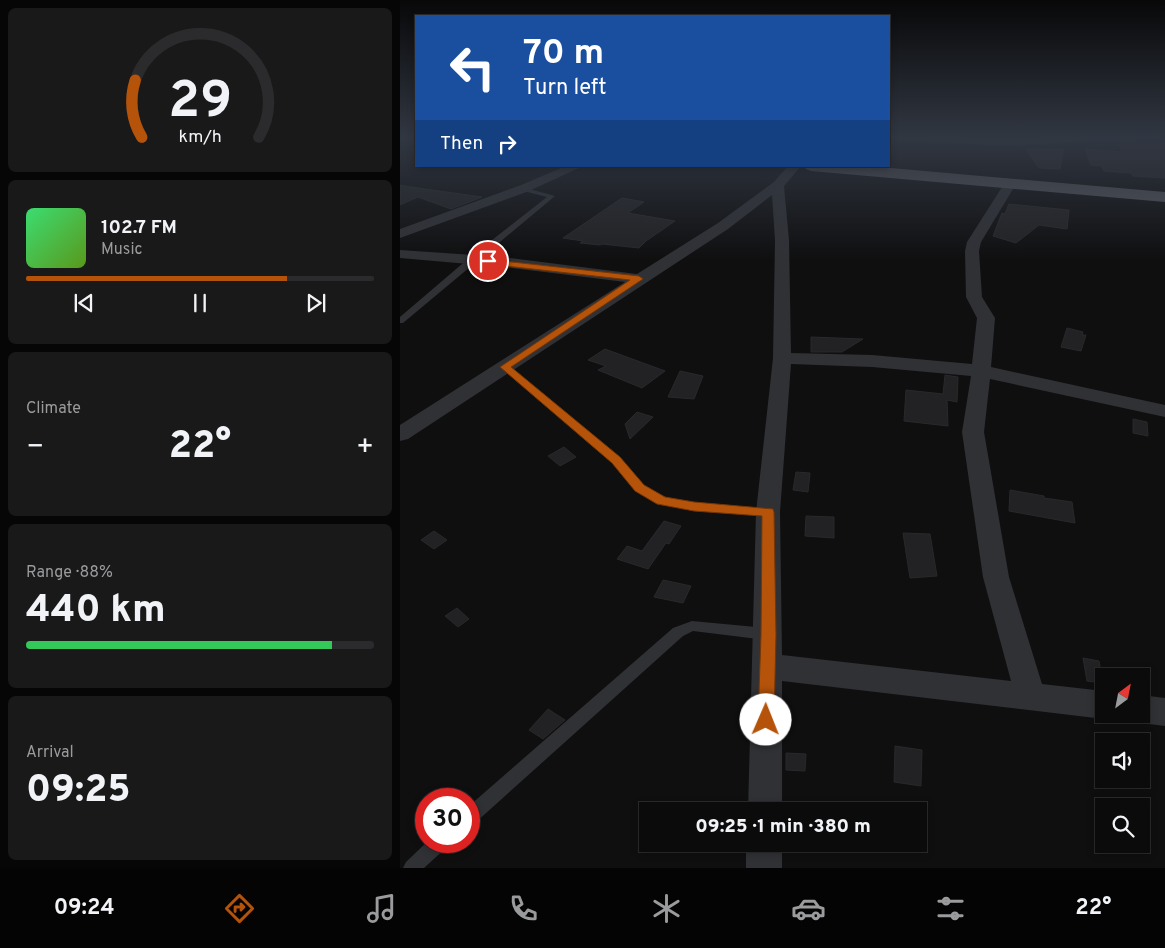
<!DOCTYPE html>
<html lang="en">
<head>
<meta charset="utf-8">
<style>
  body { margin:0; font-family:Overpass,sans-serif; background:#19191a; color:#f1f3f6; height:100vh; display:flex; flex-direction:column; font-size:19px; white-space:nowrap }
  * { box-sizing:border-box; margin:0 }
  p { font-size:16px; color:#9a9b9d }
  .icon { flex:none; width:28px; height:28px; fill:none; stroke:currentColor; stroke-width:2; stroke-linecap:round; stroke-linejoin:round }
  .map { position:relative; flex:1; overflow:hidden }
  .panel { display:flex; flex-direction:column; gap:8px; padding:8px; background:#060607; width:400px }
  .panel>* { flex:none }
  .banner { position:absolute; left:15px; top:15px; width:475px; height:152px; border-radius:0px; box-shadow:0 2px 8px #0003,0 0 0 1px #2b2b2d; background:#1a4fa0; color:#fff; overflow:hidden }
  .needle { width:32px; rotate:32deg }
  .buttons { position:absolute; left:695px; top:668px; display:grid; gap:10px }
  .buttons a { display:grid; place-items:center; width:55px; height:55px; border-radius:0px; background:#0b0b0c; box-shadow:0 2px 8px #0003,0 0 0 1px #2b2b2d; font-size:25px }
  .speed { position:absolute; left:15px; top:788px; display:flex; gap:10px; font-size:25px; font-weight:700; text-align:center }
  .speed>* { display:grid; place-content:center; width:65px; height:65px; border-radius:50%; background:#0b0b0c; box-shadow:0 2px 8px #0003,0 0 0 1px #2b2b2d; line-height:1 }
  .speed .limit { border:8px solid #d22; background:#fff; color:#111 }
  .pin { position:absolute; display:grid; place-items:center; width:42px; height:42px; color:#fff; margin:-21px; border:2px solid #fff; border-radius:50%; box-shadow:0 1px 5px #0007 }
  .me { position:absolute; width:55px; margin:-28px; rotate:1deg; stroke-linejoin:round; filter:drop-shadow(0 0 4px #0008) }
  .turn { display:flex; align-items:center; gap:18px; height:105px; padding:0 25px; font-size:22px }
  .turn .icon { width:65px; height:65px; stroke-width:2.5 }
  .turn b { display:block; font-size:35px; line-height:42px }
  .then { display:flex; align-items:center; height:48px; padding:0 25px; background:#0003; gap:10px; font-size:19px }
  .big { font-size:38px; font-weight:800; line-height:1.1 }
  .panel .widget { flex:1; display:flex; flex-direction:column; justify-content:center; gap:8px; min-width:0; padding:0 18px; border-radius:8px; background:#19191a }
  .panel .dial { align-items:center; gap:0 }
  .dial svg { height:130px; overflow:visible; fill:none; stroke:#2b2b2d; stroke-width:7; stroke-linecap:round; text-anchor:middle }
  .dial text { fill:#f1f3f6; stroke:none }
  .song { display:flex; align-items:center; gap:15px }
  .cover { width:60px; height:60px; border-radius:8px; background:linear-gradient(135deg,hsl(140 70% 55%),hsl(90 70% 35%)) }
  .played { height:5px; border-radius:2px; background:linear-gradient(90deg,#b45309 75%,#2b2b2d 75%) }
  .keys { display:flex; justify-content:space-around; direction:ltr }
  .heat { display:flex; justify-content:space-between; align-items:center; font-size:28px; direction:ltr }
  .charge { height:8px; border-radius:4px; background:linear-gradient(90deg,#34c759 88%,#2b2b2d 0) }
  .trip { position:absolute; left:239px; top:802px; width:288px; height:50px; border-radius:0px; background:#0b0b0c; box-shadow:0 2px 8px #0003,0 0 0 1px #2b2b2d; font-weight:800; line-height:50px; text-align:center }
  .menu { display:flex; height:80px; justify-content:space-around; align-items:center; background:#040405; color:#9a9b9d }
  .menu .icon { width:35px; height:35px }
  .menu .active { color:#b45309 }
  .menu b { font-size:22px; color:#f1f3f6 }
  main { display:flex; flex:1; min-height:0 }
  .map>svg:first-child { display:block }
</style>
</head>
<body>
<main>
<section class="panel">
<div class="widget dial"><svg viewBox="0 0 100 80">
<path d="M14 69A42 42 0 1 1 86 69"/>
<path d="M14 69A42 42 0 0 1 10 34" stroke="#b45309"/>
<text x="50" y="56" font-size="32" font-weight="700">29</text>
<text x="50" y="72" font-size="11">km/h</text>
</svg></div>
<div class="widget">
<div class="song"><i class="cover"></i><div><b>102.7 FM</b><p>Music</p></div></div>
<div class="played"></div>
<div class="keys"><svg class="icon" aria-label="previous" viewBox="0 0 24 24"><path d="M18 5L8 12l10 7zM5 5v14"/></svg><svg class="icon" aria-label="pause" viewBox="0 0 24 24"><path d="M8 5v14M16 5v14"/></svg><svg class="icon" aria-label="next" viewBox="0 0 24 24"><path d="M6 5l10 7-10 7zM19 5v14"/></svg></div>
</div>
<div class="widget"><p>Climate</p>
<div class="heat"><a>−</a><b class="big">22°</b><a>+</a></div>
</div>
<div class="widget"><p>Range · 88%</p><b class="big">440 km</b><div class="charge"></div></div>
<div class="widget"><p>Arrival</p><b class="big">09:25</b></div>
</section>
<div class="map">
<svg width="765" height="868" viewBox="0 0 765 868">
  <rect width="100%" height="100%" fill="#0f0f10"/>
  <g fill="#222224" stroke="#29292c">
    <polygon points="719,138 765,143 765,178 733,176 731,173 704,171 702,166 691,165 685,149 721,152"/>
    <polygon points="626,149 663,149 660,169 639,168"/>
    <polygon points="0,185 11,187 82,197 51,209 18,197 0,205"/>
    <polygon points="222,198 244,202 228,213 275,221 246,241 239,248 202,244 200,245 180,243 183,241 163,238"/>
    <polygon points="609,204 669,210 667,229 639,225 616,243 593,236 602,213 605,214"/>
    <polygon points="667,328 683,332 682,335 686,335 681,351 661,347"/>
    <polygon points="411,337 463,339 442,352 411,352"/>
    <polygon points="205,349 265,371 242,388 198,370 206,366 188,360"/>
    <polygon points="280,371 303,376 294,399 268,397"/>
    <polygon points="545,375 558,377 557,402 547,400 548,426 504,421 506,390 543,394"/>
    <polygon points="237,412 253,417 230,439 225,424"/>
    <polygon points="733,419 747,422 748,436 733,433"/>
    <polygon points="164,447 176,457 160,466 148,456"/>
    <polygon points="396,472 410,473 408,492 393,490"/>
    <polygon points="610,490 644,496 644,498 672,502 675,523 609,511"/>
    <polygon points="406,516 434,517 434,538 405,536"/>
    <polygon points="264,521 281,526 269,544 266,543 248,569 217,559 227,546 242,551"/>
    <polygon points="34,531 47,540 34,549 21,540"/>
    <polygon points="503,533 530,534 537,576 510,578"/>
    <polygon points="263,580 291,586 283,603 254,597"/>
    <polygon points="57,608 69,619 58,627 45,616"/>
    <polygon points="683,658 699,661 703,683 687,681"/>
    <polygon points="148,709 165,720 143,739 129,730"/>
    <polygon points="495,746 522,750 521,786 494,782"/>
    <polygon points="386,753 406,754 405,771 386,770"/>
  </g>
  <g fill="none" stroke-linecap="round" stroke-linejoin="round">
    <g fill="#303135" fill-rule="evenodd">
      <polygon points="122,187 155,196 3,323 0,323 0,317 69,258 147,197 120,190 120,188"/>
      <polygon points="105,364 108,365 220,458 244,485 264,498 294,503 368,508 372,509 374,512 372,515 368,516 294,511 257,504 236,491 212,462 102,369 101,367"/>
      <polygon points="292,621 366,628 371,630 373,634 371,638 366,640 293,631 283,636 75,823 69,825 69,806 273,628"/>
      <polygon points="28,841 49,841 47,847 24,868 3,868 6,862"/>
    </g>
    <g fill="#303135" fill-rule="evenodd">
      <polygon points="494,138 619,140 687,138 682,141 619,146 499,141"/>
      <polygon points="166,166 183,166 129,191 0,238 0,229 121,185"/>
      <path d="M388 166H401L384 186 389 240 391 353 472 355 572 364 577 318 566 297 565 251 567 242 604 184 610 180 616 184 581 242 579 251 582 297 595 318 591 367 765 405V417L590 379 584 432 609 577 642 684 704 691V714L715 715 704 719 382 681V811H348L356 512 373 358 375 240 372 195 328 229 8 439 0 441V425L225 282 103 267 0 258V250L103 257 237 274 318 223 374 182ZM391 364 472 367 571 376 562 432 583 577 611 681 382 655 380 512Z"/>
      <polygon points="741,695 765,698 765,726 741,723 730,719 728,714 741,714"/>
      <rect x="346" y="844" width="36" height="24"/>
    </g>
    <polygon fill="#55565c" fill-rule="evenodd" points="403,166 468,166 765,192 765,202 411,171 406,169"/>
  </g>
  <linearGradient id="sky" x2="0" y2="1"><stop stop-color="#080809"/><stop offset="0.53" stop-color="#313742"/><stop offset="1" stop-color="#313742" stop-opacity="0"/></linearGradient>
  <rect width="765" height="260" fill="url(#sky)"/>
  <polygon fill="#b45309" stroke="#753606" points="85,259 239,276 243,279 111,367 220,457 244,485 265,497 294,502 373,509 374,512 376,635 374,720 372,726 366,728 360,726 358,720 361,635 362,516 294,511 257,504 235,491 212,463 100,367 230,280 88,264 85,263"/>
</svg>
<div class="buttons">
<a><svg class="needle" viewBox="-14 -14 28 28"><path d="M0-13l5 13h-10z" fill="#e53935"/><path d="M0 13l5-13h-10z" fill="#9a9b9d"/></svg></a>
<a><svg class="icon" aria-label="sound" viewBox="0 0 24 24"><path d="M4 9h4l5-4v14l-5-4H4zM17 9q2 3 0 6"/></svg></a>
<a><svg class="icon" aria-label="search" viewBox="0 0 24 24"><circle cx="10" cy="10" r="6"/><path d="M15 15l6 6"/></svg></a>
</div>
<div class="speed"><div class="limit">30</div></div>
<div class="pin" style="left:88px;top:261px;background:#d93025"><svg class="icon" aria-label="arrive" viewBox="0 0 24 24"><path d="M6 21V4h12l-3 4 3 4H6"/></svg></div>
<svg class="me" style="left:366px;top:720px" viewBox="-20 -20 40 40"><circle r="19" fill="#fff"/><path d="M0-13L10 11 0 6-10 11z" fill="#b45309"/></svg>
<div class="trip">09:25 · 1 min · 380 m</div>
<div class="banner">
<div class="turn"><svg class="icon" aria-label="left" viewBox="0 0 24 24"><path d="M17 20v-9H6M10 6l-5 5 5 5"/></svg><div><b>70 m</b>Turn left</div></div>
<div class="then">Then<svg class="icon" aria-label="right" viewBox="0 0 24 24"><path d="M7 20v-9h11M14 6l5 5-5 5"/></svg></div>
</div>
</div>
</main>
<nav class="menu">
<b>09:24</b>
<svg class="icon active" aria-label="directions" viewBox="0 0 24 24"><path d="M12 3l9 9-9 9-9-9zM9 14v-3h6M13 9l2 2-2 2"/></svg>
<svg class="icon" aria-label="music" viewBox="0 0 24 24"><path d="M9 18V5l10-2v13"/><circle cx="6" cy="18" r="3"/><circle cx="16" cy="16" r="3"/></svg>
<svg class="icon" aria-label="phone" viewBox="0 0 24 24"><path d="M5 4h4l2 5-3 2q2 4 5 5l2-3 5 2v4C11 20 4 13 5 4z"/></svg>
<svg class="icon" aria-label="climate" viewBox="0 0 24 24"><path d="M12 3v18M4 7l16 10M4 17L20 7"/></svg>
<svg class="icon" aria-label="car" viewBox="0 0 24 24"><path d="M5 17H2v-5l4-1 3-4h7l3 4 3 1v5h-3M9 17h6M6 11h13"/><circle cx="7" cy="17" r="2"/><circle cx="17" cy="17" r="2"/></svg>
<svg class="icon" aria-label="filters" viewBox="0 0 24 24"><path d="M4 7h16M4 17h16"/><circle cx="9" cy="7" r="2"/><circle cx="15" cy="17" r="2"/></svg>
<b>22°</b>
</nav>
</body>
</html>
